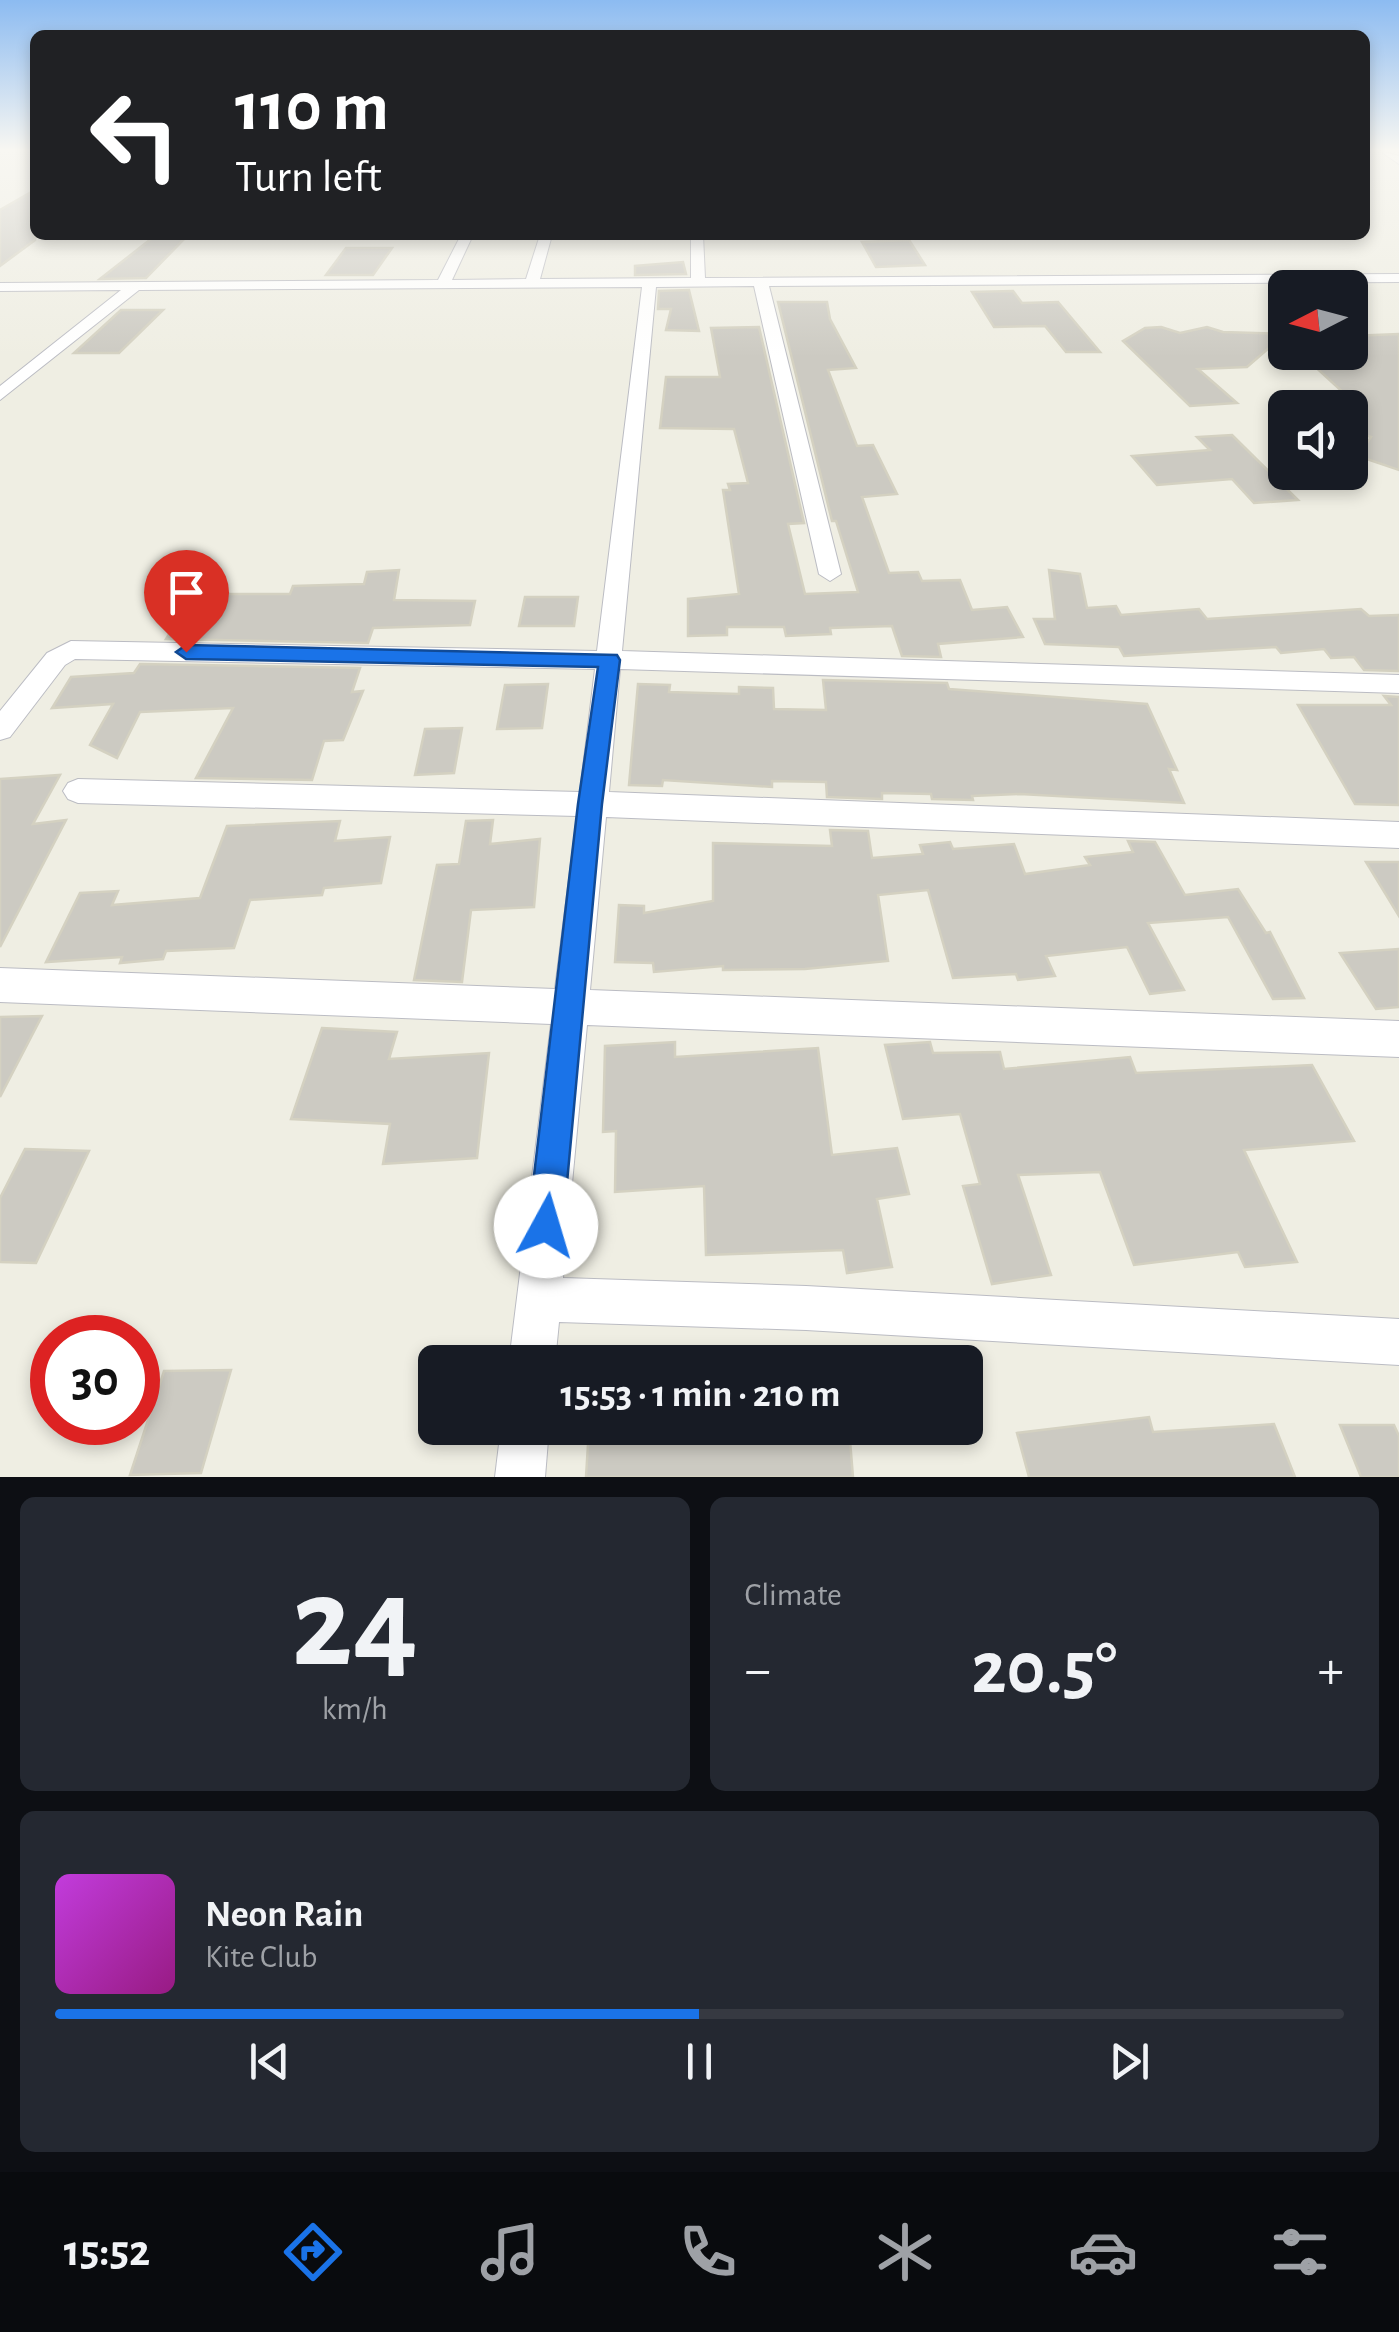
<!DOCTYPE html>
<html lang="en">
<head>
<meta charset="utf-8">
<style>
  body { margin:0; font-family:"Alegreya Sans",sans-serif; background:#242831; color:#f1f3f6; height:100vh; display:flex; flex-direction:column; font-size:38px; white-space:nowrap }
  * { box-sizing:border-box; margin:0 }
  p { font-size:32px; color:#9ea1a6 }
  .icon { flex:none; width:55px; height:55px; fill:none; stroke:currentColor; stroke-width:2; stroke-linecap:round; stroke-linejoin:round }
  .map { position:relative; height:1477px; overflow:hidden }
  .side { display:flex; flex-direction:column; gap:20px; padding:20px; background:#0d0f14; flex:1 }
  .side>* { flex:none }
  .hud { position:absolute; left:30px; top:30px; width:1340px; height:210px; border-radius:15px; box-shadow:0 5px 15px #0003; background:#202124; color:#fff; overflow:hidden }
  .needle { width:65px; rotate:264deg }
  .buttons { position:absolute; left:1268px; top:270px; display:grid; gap:20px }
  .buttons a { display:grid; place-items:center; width:100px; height:100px; border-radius:15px; background:#171b24; box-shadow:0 5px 15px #0003; font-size:50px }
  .speed { position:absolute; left:30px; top:1315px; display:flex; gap:20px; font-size:50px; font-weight:700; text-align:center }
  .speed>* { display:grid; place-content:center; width:130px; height:130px; border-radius:50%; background:#171b24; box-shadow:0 5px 15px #0003; line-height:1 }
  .speed .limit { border:15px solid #d22; background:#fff; color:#111 }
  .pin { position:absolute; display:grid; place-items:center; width:85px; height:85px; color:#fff; margin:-102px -42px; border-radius:50% 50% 50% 0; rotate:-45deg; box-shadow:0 0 10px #0007 }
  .pin .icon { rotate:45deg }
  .me { position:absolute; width:110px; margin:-55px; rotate:6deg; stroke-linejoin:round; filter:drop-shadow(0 0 8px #0008) }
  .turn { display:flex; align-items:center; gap:35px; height:210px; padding:0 40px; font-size:45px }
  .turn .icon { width:130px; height:130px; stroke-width:2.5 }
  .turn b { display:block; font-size:70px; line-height:85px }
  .big { font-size:75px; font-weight:600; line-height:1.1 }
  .side .widget { flex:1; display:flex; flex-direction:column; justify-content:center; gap:15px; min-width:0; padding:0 35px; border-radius:15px; background:#242831 }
  .side .dial { align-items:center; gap:0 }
  .dial b { font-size:130px; line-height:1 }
  .song { display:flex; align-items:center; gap:30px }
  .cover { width:120px; height:120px; border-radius:15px; background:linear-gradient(135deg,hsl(290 70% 55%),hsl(310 70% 35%)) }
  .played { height:10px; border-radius:5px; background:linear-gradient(90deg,#1a73e8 50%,#363941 50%) }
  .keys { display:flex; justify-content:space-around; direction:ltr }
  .heat { display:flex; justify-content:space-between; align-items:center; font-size:55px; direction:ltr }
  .side .tiles { flex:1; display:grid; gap:20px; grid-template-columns:1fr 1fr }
  .widget:last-child { grid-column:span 2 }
  .trip { position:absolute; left:418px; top:1345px; width:565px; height:100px; border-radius:15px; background:#171b24; box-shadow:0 5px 15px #0003; font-weight:600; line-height:100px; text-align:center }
  .menu { display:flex; height:160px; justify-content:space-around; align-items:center; background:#090b0e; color:#9ea1a6 }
  .menu .icon { width:70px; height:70px }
  .menu .selected { color:#1a73e8 }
  .menu b { font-size:45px; color:#f1f3f6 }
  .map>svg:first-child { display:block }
</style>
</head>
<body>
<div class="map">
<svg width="1399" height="1477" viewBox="0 0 1399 1477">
  <rect width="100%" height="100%" fill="#efeee3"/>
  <g fill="#cccac2" stroke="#d4d1c1" stroke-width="2.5">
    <polygon points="35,190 35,240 0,266 0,210"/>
    <polygon points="156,235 188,235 146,278 100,279"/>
    <polygon points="909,240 925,265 876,267 862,242"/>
    <polygon points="346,248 392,248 373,275 326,275"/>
    <polygon points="683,262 686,274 635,275 635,266"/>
    <polygon points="689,290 699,331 666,330 671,309 658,309 659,291"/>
    <polygon points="1013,291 1022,303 1058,302 1100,352 1066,352 1045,326 994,327 972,292"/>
    <polygon points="778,302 827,302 830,319 856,368 828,370 857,446 873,445 897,494 862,497 889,573 918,572 922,581 960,580 972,610 1007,607 1023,637 938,644 941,657 902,656 892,626 830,628 831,634 786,636 784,627 727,627 727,635 688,636 688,599 739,594 723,490 730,490 728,484 748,483 734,429 660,428 666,377 720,377 711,328 759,327 804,523 788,524 805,594 858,592 836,521 832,521"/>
    <polygon points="121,310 163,310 119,353 74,353"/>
    <polygon points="1161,327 1180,333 1207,327 1223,332 1285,334 1247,367 1198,369 1237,403 1190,406 1123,341 1145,328"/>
    <polygon points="1399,334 1399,470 1358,456 1371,437 1350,430 1350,408 1334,408 1346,395 1310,362 1350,362 1350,336"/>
    <polygon points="1232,435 1298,500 1254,503 1232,479 1157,485 1132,456 1210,450 1197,437"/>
    <polygon points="399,570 394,600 475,601 470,625 373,628 368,643 166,639 194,594 290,594 293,586 364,584 367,572"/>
    <polygon points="1049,570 1080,574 1087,608 1116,606 1121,615 1199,609 1207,619 1361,609 1369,616 1399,615 1399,671 1364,670 1354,657 1331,658 1324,649 1281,653 1276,647 1124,656 1119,647 1045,644 1034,619 1055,619"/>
    <polygon points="525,597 578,597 574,626 519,626"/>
    <polygon points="140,664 360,668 352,692 363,691 343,740 324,741 312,780 196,778 233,708 140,712 117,758 90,745 113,704 52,708 71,677 134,673"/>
    <polygon points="823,680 947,683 949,689 1147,704 1177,770 1169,769 1184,803 1020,794 972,796 973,800 932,799 931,794 882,793 882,799 827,797 826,782 772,781 772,787 663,780 662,786 629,785 638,684 670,685 669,692 739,694 739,687 773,688 774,709 826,710"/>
    <polygon points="548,684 542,728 497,729 505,685"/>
    <polygon points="1384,696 1399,697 1399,805 1355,804 1298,705 1391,705"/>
    <polygon points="462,728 454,773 415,775 425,729"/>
    <polygon points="60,775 33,824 66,820 0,947 0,779"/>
    <polygon points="493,820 490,844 540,839 534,907 471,910 462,982 414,980 437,865 459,864 466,821"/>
    <polygon points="340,821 335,841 390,837 381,883 324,888 322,895 250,900 234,948 166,951 163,959 120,963 122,957 46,962 80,893 118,891 112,905 200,898 227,826"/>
    <polygon points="830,830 868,831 872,858 923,854 920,845 950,842 953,849 1014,844 1025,874 1090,865 1085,857 1133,852 1128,841 1155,842 1185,895 1238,889 1266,933 1270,932 1304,998 1273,999 1228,917 1148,923 1184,990 1150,994 1127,947 1046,956 1055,976 1018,980 1016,974 953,978 928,890 878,895 888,961 805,969 723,970 723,966 654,972 653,963 615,962 619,905 644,906 644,913 713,901 713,843 832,846"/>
    <polygon points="1366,862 1399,862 1399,916"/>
    <polygon points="1399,949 1399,1007 1376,1009 1340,953"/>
    <polygon points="42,1016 0,1097 0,1017"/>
    <polygon points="322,1028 397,1032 389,1059 489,1053 477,1158 383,1164 390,1124 291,1119"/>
    <polygon points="675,1042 675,1057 818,1048 832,1155 897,1148 909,1194 877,1199 892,1267 847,1273 843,1250 706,1255 704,1186 615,1192 616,1131 603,1132 605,1046"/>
    <polygon points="930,1042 933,1053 1000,1052 1004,1069 1130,1057 1136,1073 1312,1065 1354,1141 1244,1150 1297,1262 1245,1267 1238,1252 1134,1265 1100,1172 1018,1175 1051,1275 992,1284 963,1186 980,1184 960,1114 903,1119 885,1045"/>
    <polygon points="25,1149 89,1151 36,1263 0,1262 0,1198"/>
    <polygon points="231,1370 201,1473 130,1475 164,1371"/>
    <polygon points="1149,1417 1153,1432 1274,1424 1295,1477 1029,1477 1017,1433"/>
    <polygon points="1340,1425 1394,1425 1399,1436 1399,1477 1361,1477"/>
    <polygon points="589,1428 849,1428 853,1477 586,1477"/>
  </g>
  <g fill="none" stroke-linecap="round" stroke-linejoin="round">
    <g stroke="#bbbcc3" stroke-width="2">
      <g id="street">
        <polygon points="1380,151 1399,156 1399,164"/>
        <polygon points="461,235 473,235 452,280 526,279 540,235 552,235 540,279 691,278 691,235 703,235 705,278 1399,274 1399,282 769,286 841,574 830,581 819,574 754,286 656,287 622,651 1399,675 1399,693 620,669 609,792 1399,822 1399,848 606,817 590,990 1399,1021 1399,1057 587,1025 563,1278 806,1286 1399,1319 1399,1365 806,1330 559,1322 555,1362 509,1362 551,1024 0,1002 0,968 555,989 577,816 78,803 68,799 63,791 68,783 78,779 580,792 595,669 75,659 65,665 10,737 0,740 0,711 47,653 71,641 597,651 642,287 139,290 0,400 0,386 121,290 0,291 0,283 438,280"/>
        <polygon points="501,1428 549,1428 545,1477 495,1477"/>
      </g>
    </g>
    <use href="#street" fill="#fff" fill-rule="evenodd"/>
  </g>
  <linearGradient id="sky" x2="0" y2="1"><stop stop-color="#8cbbf1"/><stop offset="0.42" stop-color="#f8f7f2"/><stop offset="1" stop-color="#f8f7f2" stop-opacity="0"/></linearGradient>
  <rect width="1399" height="357" fill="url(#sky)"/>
  <polygon fill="#1a73e8" stroke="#114b97" stroke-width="2.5" points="186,645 617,655 620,660 602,804 563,1226 558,1239 546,1244 534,1239 528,1226 578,804 598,667 186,659 176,652"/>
</svg>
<div class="buttons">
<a><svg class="needle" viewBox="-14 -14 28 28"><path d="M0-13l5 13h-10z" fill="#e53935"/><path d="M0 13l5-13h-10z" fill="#9ea1a6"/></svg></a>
<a><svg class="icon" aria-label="sound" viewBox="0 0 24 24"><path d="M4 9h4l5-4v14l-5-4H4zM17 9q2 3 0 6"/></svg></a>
</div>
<div class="speed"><div class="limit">30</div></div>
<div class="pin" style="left:186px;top:652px;background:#d93025"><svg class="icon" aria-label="arrive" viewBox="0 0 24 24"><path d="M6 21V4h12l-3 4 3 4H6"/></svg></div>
<svg class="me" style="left:546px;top:1226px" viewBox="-20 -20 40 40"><circle r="19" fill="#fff"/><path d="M0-13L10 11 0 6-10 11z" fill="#1a73e8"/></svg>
<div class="trip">15:53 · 1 min · 210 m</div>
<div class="hud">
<div class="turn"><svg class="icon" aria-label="left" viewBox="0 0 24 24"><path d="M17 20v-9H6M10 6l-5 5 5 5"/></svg><div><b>110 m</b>Turn left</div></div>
</div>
</div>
<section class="side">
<div class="tiles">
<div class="widget dial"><b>24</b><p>km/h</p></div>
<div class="widget"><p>Climate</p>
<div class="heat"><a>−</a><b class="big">20.5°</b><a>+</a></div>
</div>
<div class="widget">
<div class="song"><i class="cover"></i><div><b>Neon Rain</b><p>Kite Club</p></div></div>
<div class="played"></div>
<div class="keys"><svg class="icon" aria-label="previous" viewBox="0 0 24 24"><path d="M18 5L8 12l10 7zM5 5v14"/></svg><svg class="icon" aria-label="pause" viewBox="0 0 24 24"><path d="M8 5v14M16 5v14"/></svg><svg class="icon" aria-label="next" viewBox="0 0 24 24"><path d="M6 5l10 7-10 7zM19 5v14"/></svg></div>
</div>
</div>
</section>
<nav class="menu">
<b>15:52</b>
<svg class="icon selected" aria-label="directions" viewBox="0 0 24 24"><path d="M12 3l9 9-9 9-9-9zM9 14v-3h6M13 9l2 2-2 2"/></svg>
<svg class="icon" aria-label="music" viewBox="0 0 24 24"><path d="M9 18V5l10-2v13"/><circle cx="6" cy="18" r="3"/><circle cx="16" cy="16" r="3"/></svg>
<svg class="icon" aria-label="phone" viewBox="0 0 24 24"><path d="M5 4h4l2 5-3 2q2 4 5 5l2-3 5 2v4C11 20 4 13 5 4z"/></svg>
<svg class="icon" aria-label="climate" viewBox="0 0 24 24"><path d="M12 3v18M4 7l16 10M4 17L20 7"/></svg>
<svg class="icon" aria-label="car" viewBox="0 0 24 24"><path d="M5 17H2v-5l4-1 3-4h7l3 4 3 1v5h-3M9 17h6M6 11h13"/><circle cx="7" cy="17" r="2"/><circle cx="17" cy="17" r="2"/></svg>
<svg class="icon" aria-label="filters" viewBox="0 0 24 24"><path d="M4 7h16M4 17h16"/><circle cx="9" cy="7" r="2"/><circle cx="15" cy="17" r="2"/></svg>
</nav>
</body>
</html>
